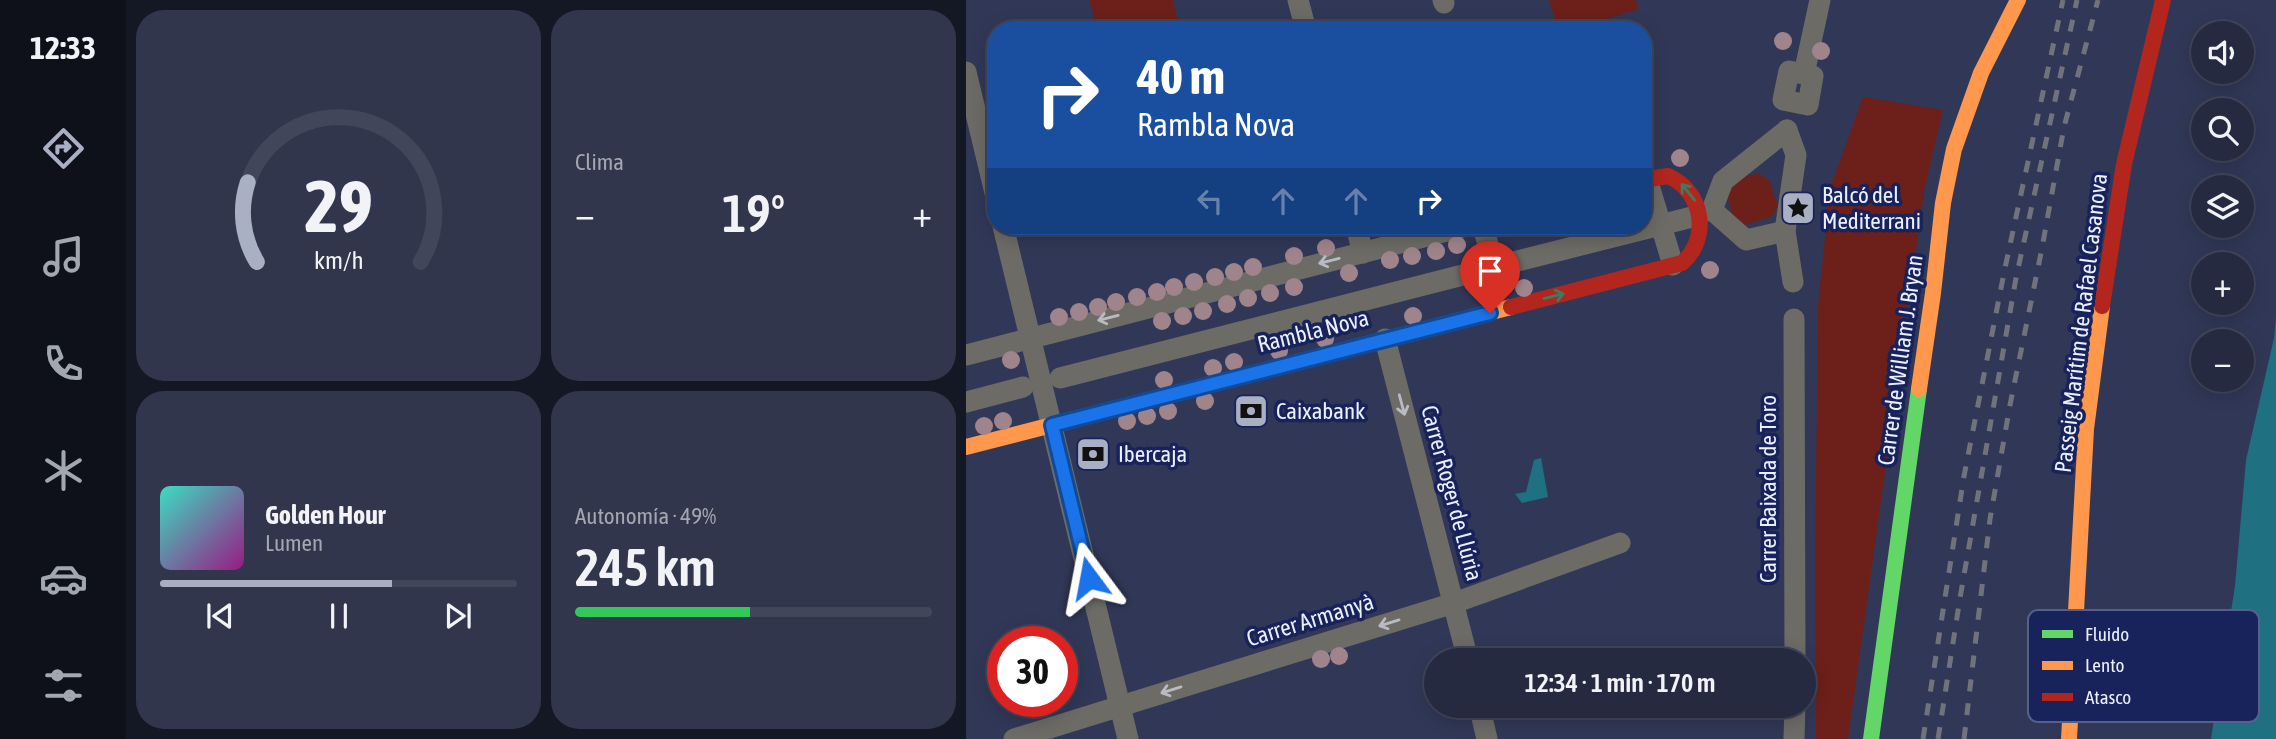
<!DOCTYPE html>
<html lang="es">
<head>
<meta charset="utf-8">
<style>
  body { margin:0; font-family:"Asap Condensed",sans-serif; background:#31364c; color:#f1f3f6; height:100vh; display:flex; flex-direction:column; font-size:26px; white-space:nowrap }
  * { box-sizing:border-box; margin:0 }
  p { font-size:23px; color:#a3a7b1 }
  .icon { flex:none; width:38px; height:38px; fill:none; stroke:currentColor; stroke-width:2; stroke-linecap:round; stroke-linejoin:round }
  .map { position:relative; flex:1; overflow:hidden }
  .side { display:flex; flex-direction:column; gap:10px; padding:10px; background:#141724; width:840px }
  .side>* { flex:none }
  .banner { position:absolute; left:21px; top:21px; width:665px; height:214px; border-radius:28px; box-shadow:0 4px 18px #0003,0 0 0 2px #42465a; background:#1a4fa0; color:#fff; overflow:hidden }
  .fabs { position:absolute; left:1225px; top:21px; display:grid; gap:14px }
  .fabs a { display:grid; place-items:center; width:63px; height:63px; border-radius:50%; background:#252a41; box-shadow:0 4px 18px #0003,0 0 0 2px #42465a; font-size:35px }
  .speed { position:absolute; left:21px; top:626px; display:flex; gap:14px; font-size:35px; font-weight:700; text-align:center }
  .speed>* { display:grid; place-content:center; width:91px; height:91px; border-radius:50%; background:#252a41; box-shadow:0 4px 18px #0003,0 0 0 2px #42465a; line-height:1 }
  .speed .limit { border:10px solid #d22; background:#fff; color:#111 }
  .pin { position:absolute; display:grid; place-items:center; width:60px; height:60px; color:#fff; margin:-72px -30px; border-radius:50% 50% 50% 0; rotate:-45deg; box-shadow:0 0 7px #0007 }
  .pin .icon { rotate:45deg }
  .me { position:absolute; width:77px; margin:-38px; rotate:347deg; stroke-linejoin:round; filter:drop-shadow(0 0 5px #0008) }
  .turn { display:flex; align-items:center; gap:24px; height:147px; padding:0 35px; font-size:32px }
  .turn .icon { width:91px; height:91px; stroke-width:2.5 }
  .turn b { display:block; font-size:49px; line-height:60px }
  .lanes { display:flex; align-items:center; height:66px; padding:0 35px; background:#0003; justify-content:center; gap:35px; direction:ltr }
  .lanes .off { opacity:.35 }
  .big { font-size:52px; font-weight:600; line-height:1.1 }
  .side .tile { flex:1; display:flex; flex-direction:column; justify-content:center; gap:10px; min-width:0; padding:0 24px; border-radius:28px; background:#31364c }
  .side .dial { align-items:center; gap:0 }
  .dial svg { height:182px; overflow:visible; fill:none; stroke:#42465a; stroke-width:7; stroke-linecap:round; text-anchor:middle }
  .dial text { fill:#f1f3f6; stroke:none }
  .song { display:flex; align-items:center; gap:21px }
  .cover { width:84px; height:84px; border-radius:10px; background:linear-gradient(135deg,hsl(170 70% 55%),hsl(310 70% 35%)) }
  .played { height:7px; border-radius:4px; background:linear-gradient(90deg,#aab0c4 65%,#42465a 65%) }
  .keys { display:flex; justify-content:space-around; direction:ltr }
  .heat { display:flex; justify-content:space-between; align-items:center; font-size:38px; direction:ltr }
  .charge { height:10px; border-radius:5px; background:linear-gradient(90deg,#34c759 49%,#42465a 0) }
  .side .tiles { flex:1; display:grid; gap:10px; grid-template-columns:repeat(2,1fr) }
  .trip { position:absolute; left:458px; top:648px; width:392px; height:70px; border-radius:35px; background:#252a41; box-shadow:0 4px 18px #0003,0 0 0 2px #42465a; font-weight:600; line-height:70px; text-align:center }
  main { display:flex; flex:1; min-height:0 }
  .tab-bar { display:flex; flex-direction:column; width:126px; justify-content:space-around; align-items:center; background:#0f111a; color:#a3a7b1 }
  .tab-bar .icon { width:49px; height:49px }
  .tab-bar .selected { color:#aab0c4 }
  .tab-bar b { font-size:32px; color:#f1f3f6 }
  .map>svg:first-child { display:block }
</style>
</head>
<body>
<main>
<nav class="tab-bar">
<b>12:33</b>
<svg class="icon selected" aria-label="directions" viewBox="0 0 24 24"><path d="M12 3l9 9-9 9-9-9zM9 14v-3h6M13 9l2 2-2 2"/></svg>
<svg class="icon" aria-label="music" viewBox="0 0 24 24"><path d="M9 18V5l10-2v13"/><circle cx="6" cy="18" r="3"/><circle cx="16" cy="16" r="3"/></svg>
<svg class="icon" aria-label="phone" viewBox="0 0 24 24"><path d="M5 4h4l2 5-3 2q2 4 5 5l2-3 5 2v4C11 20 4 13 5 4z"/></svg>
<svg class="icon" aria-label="climate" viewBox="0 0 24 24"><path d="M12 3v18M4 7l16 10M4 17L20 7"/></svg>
<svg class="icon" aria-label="car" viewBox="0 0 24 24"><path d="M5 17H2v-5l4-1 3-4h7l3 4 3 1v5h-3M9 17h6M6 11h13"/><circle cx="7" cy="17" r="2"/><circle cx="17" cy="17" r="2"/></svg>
<svg class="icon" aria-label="filters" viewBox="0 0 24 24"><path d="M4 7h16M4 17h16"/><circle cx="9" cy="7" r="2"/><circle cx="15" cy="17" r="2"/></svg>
</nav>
<section class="side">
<div class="tiles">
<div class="tile dial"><svg viewBox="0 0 100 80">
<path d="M14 69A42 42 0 1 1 86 69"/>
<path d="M14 69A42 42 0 0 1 10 34" stroke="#aab0c4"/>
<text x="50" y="56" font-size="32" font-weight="700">29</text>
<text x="50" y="72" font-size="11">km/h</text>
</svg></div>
<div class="tile"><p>Clima</p>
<div class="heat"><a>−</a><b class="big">19°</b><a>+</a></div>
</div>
<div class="tile">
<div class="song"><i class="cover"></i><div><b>Golden Hour</b><p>Lumen</p></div></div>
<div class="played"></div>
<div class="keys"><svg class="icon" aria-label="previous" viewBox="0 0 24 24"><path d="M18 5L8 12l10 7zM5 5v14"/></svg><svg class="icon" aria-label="pause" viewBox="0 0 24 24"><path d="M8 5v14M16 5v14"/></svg><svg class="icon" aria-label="next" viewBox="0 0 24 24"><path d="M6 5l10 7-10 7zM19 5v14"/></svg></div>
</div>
<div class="tile"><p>Autonomía · 49%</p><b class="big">245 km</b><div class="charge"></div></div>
</div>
</section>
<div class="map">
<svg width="1310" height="739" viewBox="0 0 1310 739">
  <rect width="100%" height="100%" fill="#313857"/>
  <g fill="#6c2019">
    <polygon points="123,0 207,0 212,21 179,30 132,30"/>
    <polygon points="583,0 670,0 673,9 604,30 592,30"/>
    <polygon points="897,97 977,110 958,192 882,739 850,739 849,566 852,306 864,188"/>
    <polygon points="792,173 803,180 812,206 805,217 778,225 767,219 760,190 768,180"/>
  </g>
  <g fill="#1f7080">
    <polygon points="1310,317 1310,739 1245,739 1269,586 1280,460 1308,338"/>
    <polygon points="575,458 582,497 556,503 549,494 560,492 568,460"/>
  </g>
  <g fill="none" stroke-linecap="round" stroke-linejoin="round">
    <g stroke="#6d6b66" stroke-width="21">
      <polyline points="332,0 340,30"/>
      <polyline points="477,0 478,3"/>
      <polygon points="823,71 847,76 842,105 817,100"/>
      <polyline points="0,72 30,197"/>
      <polyline points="838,74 854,0"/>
      <polyline points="821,130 830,155 819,231 827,282"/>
      <polyline points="681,179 707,265"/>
      <polyline points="37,226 162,739"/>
      <polyline points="390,226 397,253"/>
      <polyline points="517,226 528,267 734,215"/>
      <polyline points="819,231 780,240 746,210 757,181 821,130"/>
      <polyline points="828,319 829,660"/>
      <polyline points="419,339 502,660"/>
      <polyline points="0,355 500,226"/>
      <polyline points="94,378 528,267"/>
      <polyline points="0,402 57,387"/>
      <polyline points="513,705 521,739"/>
      <polyline points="48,739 488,603 654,543"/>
      <polyline points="828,739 829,705"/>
    </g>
    <polyline stroke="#63d668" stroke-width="16" points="905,739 953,389"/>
    <g stroke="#ff974d" stroke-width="16">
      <polyline points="953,389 967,293 977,203 988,149 1015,73 1052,0"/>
      <polyline points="0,447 545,307"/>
      <polyline points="1103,739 1120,429 1136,306"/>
    </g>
    <g stroke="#b3261e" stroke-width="16">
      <polyline points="1136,306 1158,164 1197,0"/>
      <path d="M545 307 716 263C745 238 737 191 702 176L677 180"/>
    </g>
    <g stroke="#71737c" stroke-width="5" stroke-dasharray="12 12" stroke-linecap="butt">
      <polyline points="957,739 998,476 1039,268 1097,0"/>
      <polyline points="972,739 994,598 1050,278 1111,0"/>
      <polyline points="998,739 1024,519 1044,405 1076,248 1098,127 1132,0"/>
    </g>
  </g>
  <g fill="#a0848c">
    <circle cx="817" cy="41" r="9"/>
    <circle cx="855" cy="51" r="9"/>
    <circle cx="714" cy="158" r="9"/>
    <circle cx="491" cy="245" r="9"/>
    <circle cx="360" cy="248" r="9"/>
    <circle cx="470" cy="251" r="9"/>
    <circle cx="328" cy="256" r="9"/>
    <circle cx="446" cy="256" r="9"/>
    <circle cx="424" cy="260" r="9"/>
    <circle cx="287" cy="267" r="9"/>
    <circle cx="744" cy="270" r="9"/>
    <circle cx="268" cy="272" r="9"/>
    <circle cx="383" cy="273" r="9"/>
    <circle cx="249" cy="277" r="9"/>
    <circle cx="228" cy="282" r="9"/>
    <circle cx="208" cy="287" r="9"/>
    <circle cx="328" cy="287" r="9"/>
    <circle cx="558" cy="288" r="9"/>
    <circle cx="191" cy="292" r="9"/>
    <circle cx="304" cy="293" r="9"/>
    <circle cx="171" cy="297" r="9"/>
    <circle cx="282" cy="298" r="9"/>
    <circle cx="150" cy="302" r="9"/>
    <circle cx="261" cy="304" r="9"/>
    <circle cx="132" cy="307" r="9"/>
    <circle cx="237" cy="311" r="9"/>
    <circle cx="113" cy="312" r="9"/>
    <circle cx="217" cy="316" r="9"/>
    <circle cx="447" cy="316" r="9"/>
    <circle cx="93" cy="317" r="9"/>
    <circle cx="196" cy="321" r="9"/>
    <circle cx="359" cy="339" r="9"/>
    <circle cx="313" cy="351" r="9"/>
    <circle cx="45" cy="360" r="9"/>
    <circle cx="268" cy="362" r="9"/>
    <circle cx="247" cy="368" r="9"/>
    <circle cx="198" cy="380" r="9"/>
    <circle cx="239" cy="401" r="9"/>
    <circle cx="202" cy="411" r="9"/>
    <circle cx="181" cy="416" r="9"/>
    <circle cx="37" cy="421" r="9"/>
    <circle cx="161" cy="421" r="9"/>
    <circle cx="18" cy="426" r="9"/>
    <circle cx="373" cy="656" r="9"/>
    <circle cx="355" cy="659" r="9"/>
  </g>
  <defs><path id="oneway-shaft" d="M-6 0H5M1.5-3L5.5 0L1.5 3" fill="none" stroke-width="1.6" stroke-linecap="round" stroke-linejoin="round" transform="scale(1.75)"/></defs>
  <g stroke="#3e7c62">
    <use href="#oneway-shaft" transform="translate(722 192) rotate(-129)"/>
    <use href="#oneway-shaft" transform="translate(588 296) rotate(-14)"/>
  </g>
  <g stroke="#b9bbc2">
    <use href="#oneway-shaft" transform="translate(363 261) rotate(166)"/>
    <use href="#oneway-shaft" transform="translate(142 318) rotate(166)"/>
    <use href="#oneway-shaft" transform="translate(436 405) rotate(75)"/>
    <use href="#oneway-shaft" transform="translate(423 623) rotate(163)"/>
    <use href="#oneway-shaft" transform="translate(205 690) rotate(163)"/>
  </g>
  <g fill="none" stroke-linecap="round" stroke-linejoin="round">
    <g stroke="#114b97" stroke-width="18">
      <polyline id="route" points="123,578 86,425 524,313"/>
    </g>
    <use href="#route" stroke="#1a73e8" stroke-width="12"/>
  </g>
  <defs>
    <g id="sight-square" transform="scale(1.75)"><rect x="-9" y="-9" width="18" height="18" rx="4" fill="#aab0c4" stroke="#18225b"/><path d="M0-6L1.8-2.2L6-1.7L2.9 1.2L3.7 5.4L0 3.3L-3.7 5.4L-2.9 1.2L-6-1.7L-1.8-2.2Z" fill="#111"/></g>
    <g id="bank-square" transform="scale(1.75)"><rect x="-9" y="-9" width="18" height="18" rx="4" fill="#aab0c4" stroke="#18225b"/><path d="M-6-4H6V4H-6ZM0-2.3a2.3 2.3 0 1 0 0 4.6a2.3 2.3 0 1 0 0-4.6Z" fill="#111"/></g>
  </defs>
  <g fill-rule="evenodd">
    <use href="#sight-square" x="832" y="208"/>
    <use href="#bank-square" x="285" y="411"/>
    <use href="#bank-square" x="127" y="454"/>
  </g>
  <g text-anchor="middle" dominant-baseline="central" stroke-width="7" stroke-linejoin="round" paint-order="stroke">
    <g font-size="23" fill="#ebf0ff" stroke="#18225b" text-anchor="start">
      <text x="856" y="195">Balcó del<tspan x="856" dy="26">Mediterrani</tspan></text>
      <text x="310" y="411">Caixabank</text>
      <text x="152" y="454">Ibercaja</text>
    </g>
    <g font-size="23" fill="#ebf0ff" stroke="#18225b">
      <text transform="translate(1115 323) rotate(-83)">Passeig Marítim de Rafael Casanova</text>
      <text transform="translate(347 331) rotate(-14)">Rambla Nova</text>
      <text transform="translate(934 360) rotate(-82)">Carrer de William J. Bryan</text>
      <text transform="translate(802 489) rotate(-90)">Carrer Baixada de Toro</text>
      <text transform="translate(486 493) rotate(75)">Carrer Roger de Llúria</text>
      <text transform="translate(344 620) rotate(-17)">Carrer Armanyà</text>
    </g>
  </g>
  <rect x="1062" y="610" width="231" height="112" rx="10" fill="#18225b" stroke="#57608c" stroke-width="2"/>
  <rect x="1076" y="630" width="31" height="8" fill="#63d668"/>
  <rect x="1076" y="661" width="31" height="9" fill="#ff974d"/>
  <rect x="1076" y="693" width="31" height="8" fill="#b3261e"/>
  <g font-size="19" fill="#ebf0ff">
    <text x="1119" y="641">Fluido</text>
    <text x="1119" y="672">Lento</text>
    <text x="1119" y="704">Atasco</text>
  </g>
</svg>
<div class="fabs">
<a><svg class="icon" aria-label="sound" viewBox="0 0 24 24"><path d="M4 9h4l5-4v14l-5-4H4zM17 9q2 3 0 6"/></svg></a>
<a><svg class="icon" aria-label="search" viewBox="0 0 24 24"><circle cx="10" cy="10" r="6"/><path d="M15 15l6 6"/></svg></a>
<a><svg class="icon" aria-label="layers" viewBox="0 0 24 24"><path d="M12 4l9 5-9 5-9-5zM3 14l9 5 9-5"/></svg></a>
<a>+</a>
<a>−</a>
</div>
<div class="speed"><div class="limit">30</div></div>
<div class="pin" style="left:524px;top:313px;background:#d93025"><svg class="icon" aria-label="arrive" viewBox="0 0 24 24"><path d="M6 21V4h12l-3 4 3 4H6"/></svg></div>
<svg class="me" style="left:123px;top:578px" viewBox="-20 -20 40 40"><path d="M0-17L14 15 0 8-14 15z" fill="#1a73e8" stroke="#fff" stroke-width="4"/></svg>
<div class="trip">12:34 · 1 min · 170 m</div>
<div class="banner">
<div class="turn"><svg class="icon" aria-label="right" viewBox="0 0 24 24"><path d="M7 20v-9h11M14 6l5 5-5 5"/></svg><div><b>40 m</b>Rambla Nova</div></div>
<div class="lanes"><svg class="icon off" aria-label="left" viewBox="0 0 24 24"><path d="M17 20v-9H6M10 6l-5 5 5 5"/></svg><svg class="icon off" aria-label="ahead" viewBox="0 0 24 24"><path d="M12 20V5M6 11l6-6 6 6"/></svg><svg class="icon off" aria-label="ahead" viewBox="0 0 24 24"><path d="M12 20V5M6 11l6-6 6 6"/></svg><svg class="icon" aria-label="right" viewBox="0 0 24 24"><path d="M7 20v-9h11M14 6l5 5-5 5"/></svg></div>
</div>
</div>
</main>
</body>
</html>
